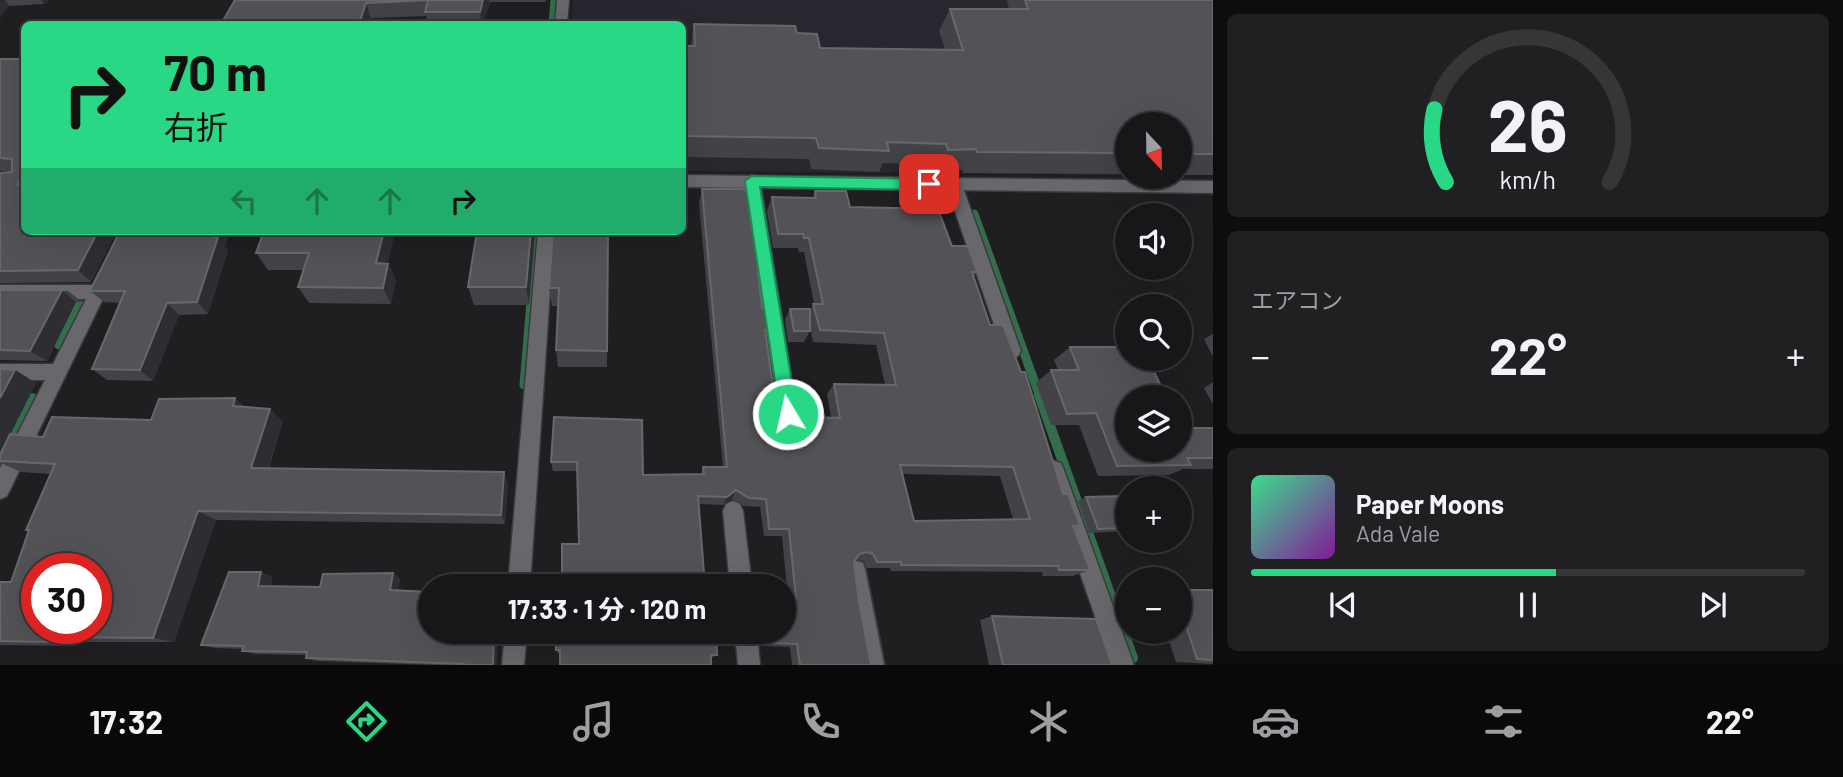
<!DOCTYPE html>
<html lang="ja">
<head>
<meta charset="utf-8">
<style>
  body { margin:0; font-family:Barlow,"Noto Sans JP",sans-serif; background:#202023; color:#f1f3f6; height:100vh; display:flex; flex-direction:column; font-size:26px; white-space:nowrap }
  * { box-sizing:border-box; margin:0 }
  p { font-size:23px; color:#9e9fa2 }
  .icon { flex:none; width:38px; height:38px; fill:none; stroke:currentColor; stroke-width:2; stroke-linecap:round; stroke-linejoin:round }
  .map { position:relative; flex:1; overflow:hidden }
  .side { display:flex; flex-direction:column; gap:14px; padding:14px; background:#0d0d0e; width:630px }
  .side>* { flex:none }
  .banner { position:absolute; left:21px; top:21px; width:665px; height:214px; border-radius:10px; box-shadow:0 7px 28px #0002,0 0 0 2px #363639; background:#28d885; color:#111; overflow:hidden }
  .needle { width:46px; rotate:158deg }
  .fabs { position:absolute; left:1115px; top:112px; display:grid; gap:14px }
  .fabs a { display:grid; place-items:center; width:77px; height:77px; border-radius:50%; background:#17171a; box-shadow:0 7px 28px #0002,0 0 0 2px #363639; font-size:35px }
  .speed { position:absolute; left:21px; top:553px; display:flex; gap:14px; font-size:35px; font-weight:700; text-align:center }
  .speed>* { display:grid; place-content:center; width:91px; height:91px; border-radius:50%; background:#17171a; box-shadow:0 7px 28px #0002,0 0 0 2px #363639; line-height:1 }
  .speed .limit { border:10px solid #d22; background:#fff; color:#111 }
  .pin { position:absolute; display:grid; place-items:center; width:60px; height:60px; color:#fff; margin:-30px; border-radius:14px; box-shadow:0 4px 10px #0006 }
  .me { position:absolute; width:77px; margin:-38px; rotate:351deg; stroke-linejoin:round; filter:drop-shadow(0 0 5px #0008) }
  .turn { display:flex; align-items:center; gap:24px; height:147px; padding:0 28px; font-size:32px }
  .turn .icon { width:91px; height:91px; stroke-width:2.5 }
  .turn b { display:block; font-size:49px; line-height:60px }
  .lanes { display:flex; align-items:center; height:66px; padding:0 28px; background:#0003; justify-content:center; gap:35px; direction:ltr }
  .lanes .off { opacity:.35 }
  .big { font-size:52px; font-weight:700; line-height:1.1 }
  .side .tile { flex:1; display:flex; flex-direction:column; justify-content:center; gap:10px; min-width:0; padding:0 24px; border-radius:10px; background:#202023 }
  .side .dial { align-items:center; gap:0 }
  .dial svg { height:182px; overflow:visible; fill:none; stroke:#363639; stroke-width:7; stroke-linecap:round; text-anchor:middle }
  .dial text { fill:#f1f3f6; stroke:none }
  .song { display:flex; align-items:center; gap:21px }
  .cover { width:84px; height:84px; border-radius:10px; background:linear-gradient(135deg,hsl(150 70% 55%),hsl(290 70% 35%)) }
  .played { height:7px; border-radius:4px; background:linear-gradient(90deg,#28d885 55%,#363639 55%) }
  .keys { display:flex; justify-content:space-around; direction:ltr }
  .heat { display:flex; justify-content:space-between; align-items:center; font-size:38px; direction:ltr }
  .trip { position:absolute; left:418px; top:574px; width:378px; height:70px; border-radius:35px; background:#17171a; box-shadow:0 7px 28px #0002,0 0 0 2px #363639; font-weight:700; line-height:70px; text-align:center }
  .menu { display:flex; height:112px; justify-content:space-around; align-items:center; background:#09090a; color:#9e9fa2 }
  .menu .icon { width:49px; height:49px }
  .menu .current { color:#28d885 }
  .menu b { font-size:32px; color:#f1f3f6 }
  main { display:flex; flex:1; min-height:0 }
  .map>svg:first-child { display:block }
</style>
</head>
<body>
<main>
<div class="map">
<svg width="1213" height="665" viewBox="0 0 1213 665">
  <rect width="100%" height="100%" fill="#1f1f22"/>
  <polygon fill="#28272f" points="573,0 1213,0 1213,175 1180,175 1180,124 1127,124 1127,175 683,171 682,24 571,24"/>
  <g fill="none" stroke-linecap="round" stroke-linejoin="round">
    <polyline stroke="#346d4c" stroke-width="7" points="552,24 554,0"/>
    <g stroke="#346d4c" stroke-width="9">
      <polyline points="974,214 1040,397"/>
      <polyline points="59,345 79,304"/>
      <polyline points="524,385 537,231"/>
    </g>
    <g stroke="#346d4c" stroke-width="10">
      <polyline points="1039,395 1133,658"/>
      <polyline points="0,462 32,398"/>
    </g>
    <g stroke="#3a3a3d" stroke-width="4">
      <polygon id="service" points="857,561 863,563 865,569 884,665 866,665 849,569 851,563"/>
    </g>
    <g stroke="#3a3a3d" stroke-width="3">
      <g id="minor">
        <polygon points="557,0 569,0 567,24 555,24"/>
        <polygon points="752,175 760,181 797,414 795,420 788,423 781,420 779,414 744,181"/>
        <polygon points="954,179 962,185 1021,351 1018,356 1012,359 1006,356 1003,351 946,185"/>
        <polygon points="538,231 554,231 530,586 508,586"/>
        <polygon points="106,269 114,276 7,496 0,499 0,468 45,380 0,380 0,364 53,364 86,299 0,299 0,285 93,285 100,271"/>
        <polygon points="1054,461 1061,463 1064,470 1134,665 1112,665 1044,470 1047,463"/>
        <polygon points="733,501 740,504 743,511 752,586 730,586 723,511 726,504"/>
        <polygon points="505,632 527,632 524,665 502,665"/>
        <polygon points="735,632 757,632 760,665 738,665"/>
      </g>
    </g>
    <g stroke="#3a3a3d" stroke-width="3">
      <polygon id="tertiary" points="682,175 1213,181 1213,193 682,187"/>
    </g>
    <use href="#service" fill="#68686c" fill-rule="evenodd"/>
    <use href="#minor" fill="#68686c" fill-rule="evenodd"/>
    <use href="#tertiary" fill="#68686c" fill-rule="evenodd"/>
  </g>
  <g fill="#434347" fill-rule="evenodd">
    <polygon points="0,0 48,0 44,4 9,6"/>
    <polygon points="235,0 546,0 545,2 490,2 483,24 428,24 426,16 227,24 224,19"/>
    <polygon points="1007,0 1213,0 1213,175 1180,175 1180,124 1127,124 1127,174 963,173 962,170 936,170 934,165 883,163 879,172 811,169 809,159 682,157 682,46 691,46 694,24 797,33 820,48 945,49 939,31 950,9 1009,9"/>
    <polygon points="0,59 24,231 117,231 91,282 0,283 0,173 12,172 0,171"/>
    <path d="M702 189 762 308 770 330 767 339 777 416 831 417 827 394 834 384H885L876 345 813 342 810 328V331L804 342H788L785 320 790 309 810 311 814 304 804 252H799L798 248H773L767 211 772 197 813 198 815 191 850 207 952 246 977 272 974 277 990 325 1063 494 1080 526 1074 528 1090 570 1073 576H1043L1042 572 891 571 890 568H867L864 561 856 559 854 562 859 602 871 665H792L790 647 764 646 762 632H784L789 610 782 536H764L760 507 744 506 732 499 723 505 699 504 579 544 577 471H553L551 462 554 417 643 475 701 474 703 467H723L699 203ZM902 474 1000 476 1013 519 914 521Z"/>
    <polygon points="264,231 388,264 396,280 391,304 309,303 298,287 304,270 268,270 256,253"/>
    <polygon points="477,231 535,231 529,305 474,305 468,287"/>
    <polygon points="608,231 607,367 558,367 556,350 558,306 552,306 549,288"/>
    <polygon points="225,247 228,250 208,314 179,315 153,381 107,380 92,369 120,303 104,302 90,291"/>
    <polygon points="0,290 67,290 82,302 76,302 47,361 0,360"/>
    <polygon points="1213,334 1213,357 1204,339"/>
    <polygon points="1070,347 1181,428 1213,428 1213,469 1183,469 1169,475 1098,476 1079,425 1051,425 1036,383 1051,370 1058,370 1054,360"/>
    <polygon points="0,369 15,370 36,383 10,434 43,437 151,420 235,398 244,407 283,421 269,468 508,483 505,524 216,520 174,642 76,642 74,646 0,645 0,582 11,582 29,531 26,530 51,474 21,472 1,463 0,465"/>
    <polygon points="1213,382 1213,404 1204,388"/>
    <polygon points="1086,497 1127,508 1127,531 1089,533 1078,501"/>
    <polygon points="261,572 272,577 271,586 320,587 400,578 398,591 497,665 436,665 316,661 306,658 306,655 255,654 242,651 243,649 215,648 201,645"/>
    <polygon points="1180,590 1213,590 1213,664 1176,662 1166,632 1180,632"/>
    <polygon points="992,616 1112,665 989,665 980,620"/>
    <polygon points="552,632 717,655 711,658 558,653 556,650 556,639 554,640 552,636"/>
  </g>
  <g fill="#2e2e32">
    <polygon points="0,0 5,0 9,6 0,18"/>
    <polygon points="41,0 48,0 44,4"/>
    <polygon points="483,0 489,0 490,2 483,24 482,24 480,12"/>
    <polygon points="366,3 371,19 370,24 359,24"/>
    <polygon points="24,173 24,190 18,184"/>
    <polygon points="98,231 117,231 91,282 78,270"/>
    <polygon points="217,231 231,231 225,247 228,250 208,314 197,302"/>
    <polygon points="384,231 395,231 385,280 376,263"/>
    <polygon points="531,231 535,231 529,305 526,287"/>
    <polygon points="388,264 396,280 391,304 383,288"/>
    <polygon points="62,290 76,302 47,361 30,351"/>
    <polygon points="167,303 179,315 153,381 140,370"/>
    <polygon points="15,370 36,383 6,443 0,461 0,398"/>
    <polygon points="235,398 249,411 233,406"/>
    <polygon points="270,409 283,421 265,479 251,468"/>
    <polygon points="504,472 508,483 505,524 501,515"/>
    <polygon points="736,490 732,499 723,505 727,497"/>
    <polygon points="198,511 216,520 174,642 153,638"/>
    <polygon points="261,572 272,577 270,591 258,586"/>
    <polygon points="393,573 400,578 398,595 390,590"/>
    <polygon points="494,632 498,632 497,665 493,665"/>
    <polygon points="50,637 76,642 74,646 48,642"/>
  </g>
  <g fill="#535357" stroke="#68686b" stroke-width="2" fill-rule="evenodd">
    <polygon points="235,0 483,0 480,12 425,12 428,0 366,3 359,24 227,24 230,20 224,19"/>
    <polygon points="1025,0 1213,0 1213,154 1180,154 1180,124 1127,124 1127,153 977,152 976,149 948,150 946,144 887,142 889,151 819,148 816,138 682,136 682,46 695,46 694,24 795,26 797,33 817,34 820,48 963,50 950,9 1028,9"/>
    <polygon points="0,59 24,59 24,173 18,184 24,183 24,231 98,231 78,270 0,271 0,173 12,172 12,159 0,158"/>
    <path d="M702 189H746L750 197 762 308H767L770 330H765L777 416 840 418 834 384 896 385 884 333 820 330 813 304H823L809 238H804L803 234H778L772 197 816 198 815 191H846L850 207 938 209 952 246H968L977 272H972L990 325H1003L1021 372H1025L1063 494H1068L1080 526H1073L1090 570H1059L1058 566 901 565V562H877L873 554 867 552 859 554 854 562 859 602 871 665H800L797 644 770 643 769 632H784V610H797L789 529H769L766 499 749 498 736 490 727 497 698 496 705 586H562V544H579L577 462H551L554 417 642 420 643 475 704 474 703 467H727ZM900 465 1013 467 1030 519 914 521Z"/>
    <polygon points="120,231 217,231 214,237 218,237 197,302 167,303 140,370 92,369 125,291 90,291"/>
    <polygon points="264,231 384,231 376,263 388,264 383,288 298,287 309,253 256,253"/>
    <polygon points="477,231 531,231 526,287 468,287"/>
    <polygon points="553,231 608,231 607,351 556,350 559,288 549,288"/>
    <polygon points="0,290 67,290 62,290 30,351 0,350"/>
    <polygon points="790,309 810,309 810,331 794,331"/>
    <polygon points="1070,347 1127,347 1127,359 1148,359 1166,397 1127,397 1127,450 1180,450 1180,425 1181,428 1213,428 1213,458 1187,458 1191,465 1117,466 1096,413 1067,414 1051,370 1079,370"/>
    <polygon points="0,369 15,370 0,398"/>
    <path d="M235 398 233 406 270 409 251 468 504 472 501 515 198 511 153 638 50 637 48 642 0 641V582H11L29 530H26L55 464 0 461V455L10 434 43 437 52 417 151 420 159 399ZM37 569H96V628H37Z"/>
    <polygon points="1122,496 1127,508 1127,528 1098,529 1086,497"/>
    <polygon points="229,572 261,572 258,586 320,587 323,574 393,573 390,590 430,592 430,632 494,632 493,665 464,665 464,664 306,658 307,652 242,651 244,646 201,645"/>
    <polygon points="1180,590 1213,590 1213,660 1197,659 1180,607"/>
    <polygon points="992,616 1096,619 1112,665 1003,665"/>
    <polygon points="552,632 716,632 717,655 711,655 711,665 560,665 560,650 556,650 556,636 552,636"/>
  </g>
  <polygon fill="#28d885" stroke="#1a8c56" stroke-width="2" points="752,176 929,179 936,184 929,190 760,187 797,414 788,422 780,414 745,181"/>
</svg>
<div class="fabs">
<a><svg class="needle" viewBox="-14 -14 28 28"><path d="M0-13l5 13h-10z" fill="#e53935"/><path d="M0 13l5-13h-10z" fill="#9e9fa2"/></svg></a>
<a><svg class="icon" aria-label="sound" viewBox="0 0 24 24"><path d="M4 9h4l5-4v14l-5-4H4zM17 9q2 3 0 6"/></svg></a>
<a><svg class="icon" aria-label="search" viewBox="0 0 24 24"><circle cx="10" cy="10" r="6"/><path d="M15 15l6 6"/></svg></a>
<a><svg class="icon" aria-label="layers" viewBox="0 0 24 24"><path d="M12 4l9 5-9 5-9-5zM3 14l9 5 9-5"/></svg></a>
<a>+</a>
<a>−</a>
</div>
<div class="speed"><div class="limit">30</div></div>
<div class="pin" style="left:929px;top:184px;background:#d93025"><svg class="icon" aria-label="arrive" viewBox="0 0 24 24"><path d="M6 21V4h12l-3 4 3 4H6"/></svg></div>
<svg class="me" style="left:788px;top:414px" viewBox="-20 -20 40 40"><circle r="17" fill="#28d885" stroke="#fff" stroke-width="3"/><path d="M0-11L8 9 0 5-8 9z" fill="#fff"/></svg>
<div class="trip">17:33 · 1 分 · 120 m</div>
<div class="banner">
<div class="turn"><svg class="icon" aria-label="right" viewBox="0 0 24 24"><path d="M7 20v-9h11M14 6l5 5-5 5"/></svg><div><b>70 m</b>右折</div></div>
<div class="lanes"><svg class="icon off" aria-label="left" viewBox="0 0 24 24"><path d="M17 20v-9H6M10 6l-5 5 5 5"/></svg><svg class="icon off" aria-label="ahead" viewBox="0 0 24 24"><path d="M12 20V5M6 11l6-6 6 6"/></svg><svg class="icon off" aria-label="ahead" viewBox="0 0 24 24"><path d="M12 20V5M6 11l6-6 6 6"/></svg><svg class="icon" aria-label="right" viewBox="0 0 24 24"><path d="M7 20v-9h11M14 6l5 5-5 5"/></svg></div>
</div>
</div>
<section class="side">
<div class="tile dial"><svg viewBox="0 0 100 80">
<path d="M14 69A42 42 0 1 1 86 69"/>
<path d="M14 69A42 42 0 0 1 9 37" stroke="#28d885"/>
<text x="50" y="56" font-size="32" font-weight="700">26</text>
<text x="50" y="72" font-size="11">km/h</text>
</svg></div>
<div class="tile"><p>エアコン</p>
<div class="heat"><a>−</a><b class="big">22°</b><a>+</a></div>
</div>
<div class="tile">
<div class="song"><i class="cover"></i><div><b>Paper Moons</b><p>Ada Vale</p></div></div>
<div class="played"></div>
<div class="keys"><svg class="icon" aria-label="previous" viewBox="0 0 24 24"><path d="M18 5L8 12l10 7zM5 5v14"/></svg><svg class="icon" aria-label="pause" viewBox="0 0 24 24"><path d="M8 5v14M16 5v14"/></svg><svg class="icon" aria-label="next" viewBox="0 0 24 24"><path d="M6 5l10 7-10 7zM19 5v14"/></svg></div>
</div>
</section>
</main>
<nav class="menu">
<b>17:32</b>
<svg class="icon current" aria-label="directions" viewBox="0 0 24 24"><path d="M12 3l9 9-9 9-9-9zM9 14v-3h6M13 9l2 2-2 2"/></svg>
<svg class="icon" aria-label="music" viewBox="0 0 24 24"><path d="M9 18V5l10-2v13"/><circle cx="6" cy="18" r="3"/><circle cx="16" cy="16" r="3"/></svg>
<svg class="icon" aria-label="phone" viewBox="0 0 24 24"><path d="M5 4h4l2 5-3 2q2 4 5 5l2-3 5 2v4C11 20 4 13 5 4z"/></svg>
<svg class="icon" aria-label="climate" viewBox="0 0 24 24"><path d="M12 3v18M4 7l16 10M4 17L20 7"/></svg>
<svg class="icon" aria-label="car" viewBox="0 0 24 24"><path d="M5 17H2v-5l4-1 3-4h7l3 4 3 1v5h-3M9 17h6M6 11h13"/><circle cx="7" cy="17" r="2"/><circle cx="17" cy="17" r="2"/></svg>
<svg class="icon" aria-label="filters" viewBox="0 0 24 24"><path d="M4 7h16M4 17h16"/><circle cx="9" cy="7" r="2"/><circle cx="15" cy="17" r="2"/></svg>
<b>22°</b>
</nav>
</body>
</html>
